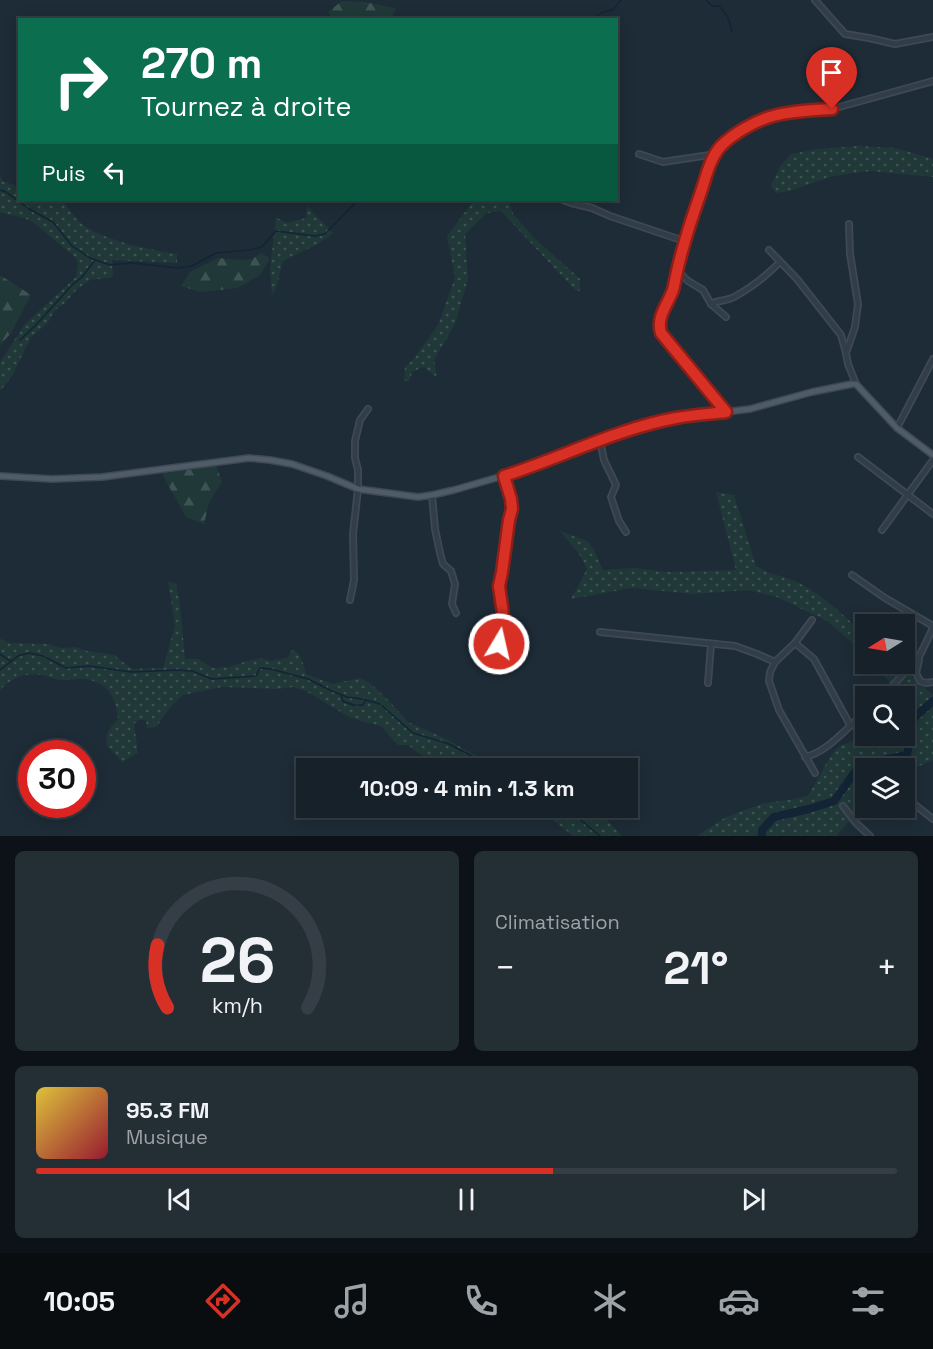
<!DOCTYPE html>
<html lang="fr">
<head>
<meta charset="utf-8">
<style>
  body { margin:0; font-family:"Space Grotesk",sans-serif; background:#232e35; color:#f1f3f6; height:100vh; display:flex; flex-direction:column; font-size:22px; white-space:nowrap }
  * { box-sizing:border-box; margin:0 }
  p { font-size:20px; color:#9ea3a8 }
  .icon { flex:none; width:33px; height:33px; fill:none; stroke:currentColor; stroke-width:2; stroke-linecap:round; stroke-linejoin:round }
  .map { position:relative; height:836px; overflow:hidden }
  .side { display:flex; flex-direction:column; gap:15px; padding:15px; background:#0c1217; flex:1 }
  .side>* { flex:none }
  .banner { position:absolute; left:18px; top:18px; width:600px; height:183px; border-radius:0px; box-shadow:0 3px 15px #0003,0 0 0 2px #353e46; background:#0b6e4f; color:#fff; overflow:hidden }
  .needle { width:39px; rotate:259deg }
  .buttons { position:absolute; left:855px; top:614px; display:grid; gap:12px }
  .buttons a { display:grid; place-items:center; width:60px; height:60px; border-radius:0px; background:#162129; box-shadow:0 3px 15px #0003,0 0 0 2px #353e46; font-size:30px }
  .speed { position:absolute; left:18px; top:740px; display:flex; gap:12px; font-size:30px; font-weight:700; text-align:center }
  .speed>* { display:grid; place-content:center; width:78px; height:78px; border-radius:50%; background:#162129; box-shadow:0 3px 15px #0003,0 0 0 2px #353e46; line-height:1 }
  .speed .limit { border:9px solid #d22; background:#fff; color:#111 }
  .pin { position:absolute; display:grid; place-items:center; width:51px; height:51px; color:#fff; margin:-62px -26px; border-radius:50% 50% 50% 0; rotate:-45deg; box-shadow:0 0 6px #0007 }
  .pin .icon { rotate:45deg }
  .me { position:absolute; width:66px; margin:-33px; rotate:9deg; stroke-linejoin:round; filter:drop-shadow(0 0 4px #0008) }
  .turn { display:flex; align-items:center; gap:21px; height:126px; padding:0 24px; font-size:27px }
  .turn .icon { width:78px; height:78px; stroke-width:2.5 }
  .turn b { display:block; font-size:42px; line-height:51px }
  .then { display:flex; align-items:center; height:57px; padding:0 24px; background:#0003; gap:12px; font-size:22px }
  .big { font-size:45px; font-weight:700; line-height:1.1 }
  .side .tile { flex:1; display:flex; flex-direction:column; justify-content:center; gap:9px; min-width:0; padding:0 21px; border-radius:9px; background:#232e35 }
  .side .dial { align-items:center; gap:0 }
  .dial svg { height:156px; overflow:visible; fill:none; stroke:#353e46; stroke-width:7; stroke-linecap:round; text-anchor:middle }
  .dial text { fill:#f1f3f6; stroke:none }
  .song { display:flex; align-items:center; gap:18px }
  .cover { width:72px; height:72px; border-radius:9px; background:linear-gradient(135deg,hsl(50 70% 55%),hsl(350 70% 35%)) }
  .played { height:6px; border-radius:3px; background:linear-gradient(90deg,#d93025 60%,#353e46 60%) }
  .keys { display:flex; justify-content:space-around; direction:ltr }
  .heat { display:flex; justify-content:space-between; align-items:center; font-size:33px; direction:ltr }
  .side .tiles { flex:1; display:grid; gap:15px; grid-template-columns:1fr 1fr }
  .tile:last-child { grid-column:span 2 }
  .trip { position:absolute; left:296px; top:758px; width:342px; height:60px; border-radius:0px; background:#162129; box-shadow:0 3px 15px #0003,0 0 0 2px #353e46; font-weight:700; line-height:60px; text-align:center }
  .dock { display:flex; height:96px; justify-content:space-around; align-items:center; background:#090d10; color:#9ea3a8 }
  .dock .icon { width:42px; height:42px }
  .dock .selected { color:#d93025 }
  .dock b { font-size:27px; color:#f1f3f6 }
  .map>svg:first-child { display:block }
</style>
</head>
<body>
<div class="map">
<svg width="933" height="836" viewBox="0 0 933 836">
  <defs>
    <pattern id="grass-dots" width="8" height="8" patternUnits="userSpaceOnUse" patternTransform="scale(1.5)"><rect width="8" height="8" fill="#203838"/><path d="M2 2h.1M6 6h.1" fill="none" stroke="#3e5353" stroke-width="1.8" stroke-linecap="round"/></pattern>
    <pattern id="forest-firs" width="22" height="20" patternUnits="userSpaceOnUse" patternTransform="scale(1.5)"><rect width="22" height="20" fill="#203838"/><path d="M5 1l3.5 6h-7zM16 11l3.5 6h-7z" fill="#3e5353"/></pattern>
  </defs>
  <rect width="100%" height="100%" fill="#1e2c37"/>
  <g fill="url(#grass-dots)">
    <polygon points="857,146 896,148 933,159 933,177 870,171 833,176 790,191 776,193 771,186 780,166 791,154 818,149"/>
    <path d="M0 176 3 181 19 187 20 200H62C68 207 75 219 83 225 109 242 147 249 177 254V263L112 260 113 277 90 280 77 289 65 303 55 310 47 324 31 337 12 376 0 391V362L25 324 76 277 78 264 75 257 30 220 0 212Z"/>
    <polygon points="474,200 509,200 513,214 533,237 580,279 580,291 575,290 501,211 487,213 465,234 468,279 455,324 434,360 437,377 423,367 412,372 409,382 404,380 405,367 415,357 438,325 455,278 447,236"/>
    <polygon points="307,206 333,233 318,244 283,261 277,285 272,296 270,269 276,217 286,223 306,218"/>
    <path d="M716 492 734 495 756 566C770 576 785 575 799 583 824 596 845 617 865 635V656L846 637 827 621 777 597 748 590 694 594 632 588 571 599 587 569 579 554 560 531 587 541 594 550 603 570 635 568 666 572 736 570Z"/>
    <path d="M168 581 176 584 180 605 185 659H198L213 668 229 667 247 661 262 658 269 661 287 658 293 649C301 654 304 665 306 674L333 684 360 678 370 683 389 701 408 722 442 737 481 758 504 766 522 768H439L408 745H398L381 726 364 722 349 717 306 691 293 687 278 689 222 687 183 695 173 704 156 727 147 728 146 720H138L134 724 138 753 122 762 107 746C105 732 109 729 118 719 116 697 108 683 85 679 77 678 69 681 61 680 55 680 49 676 43 675 26 672 11 678 0 690V639L11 643 49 644 61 648 76 647 87 651 114 655 132 669 163 668 175 626Z"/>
    <path d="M873 663H896L933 695V760L905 772 904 768H866V807H876C860 814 846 821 837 836H697L726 817 765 803 789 800 808 796C816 784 829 754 839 747 841 745 845 744 848 743 866 735 885 735 904 735L905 721 916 713 905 699 904 696H902Z"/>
    <polygon points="537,807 591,807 609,822 622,836 573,836"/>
  </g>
  <g fill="url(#forest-firs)">
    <polygon points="342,1 364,2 396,8 391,19 331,19 329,11"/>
    <polygon points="261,253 270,258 260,275 238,288 200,292 181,286 190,272 218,258 241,260 252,259"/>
    <polygon points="0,275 31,295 11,333 0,345"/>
    <polygon points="216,465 222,482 209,503 204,524 186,517 162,474"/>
  </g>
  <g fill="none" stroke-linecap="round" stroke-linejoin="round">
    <g stroke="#122435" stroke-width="1.5">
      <path d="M706 0 712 6H719C727 14 730 21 732 32"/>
      <polyline points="591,20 603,12 613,10 621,0"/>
      <polyline points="0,190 6,192 29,209 53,222 72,246 90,258 110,265 131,263 178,268 192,266 216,253 250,250 262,247 276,231 315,236 325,234 358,200"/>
      <polyline points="20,340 36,325 72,285 82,277 95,260"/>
      <polyline points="0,654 10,661"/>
      <polyline points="0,670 18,656 29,653 43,656 66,668 89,666 131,672 178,670 192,671 212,679 256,676 260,668 271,669 308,679 332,691 347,697 362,699 380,704 413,733 449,744 481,761 499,768"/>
      <polyline points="341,696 343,701 353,705 363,705 365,701"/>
      <polyline points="565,807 600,836"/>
    </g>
    <polyline stroke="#122435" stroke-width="8" points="762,836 762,830 774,817 809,809 834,801 860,765 907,755 914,718 933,701"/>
    <g stroke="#3e4954" stroke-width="8">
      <g id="minor">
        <polyline points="815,0 845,34 869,38 895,44 933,37"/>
        <polyline points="639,154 663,162 716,154"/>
        <polyline points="563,200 571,203 592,208 610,216 684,241"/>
        <polyline points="849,224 850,254 858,304 855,327 846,353 848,364 856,384"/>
        <polyline points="769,250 797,279 841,335 846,353"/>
        <polyline points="677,270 688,281 703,290 711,304 726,317"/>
        <path d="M711 304C718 300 727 301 734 297 751 288 767 275 780 262"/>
        <polyline points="726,412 661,333 659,326 660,319 673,290 684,241 709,168 716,154 724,143 740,132 760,120 774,115 788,113 832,109 933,81"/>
        <polyline points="897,428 933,359"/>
        <polyline points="600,440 604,460 616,485 611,497 619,521 626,532"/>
        <polyline points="858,457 933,514"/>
        <polyline points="432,495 435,529 440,553 443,564 451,571 455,584 452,604 456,613"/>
        <polyline points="882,530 933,460"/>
        <polyline points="852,575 885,598 933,626"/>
        <polyline points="350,600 354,580 353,534 358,489 358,470 355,458 355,441 360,420 368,409"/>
        <polyline points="812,620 795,643 775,662 770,672 769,681 779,710 815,773"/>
        <polyline points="600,632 735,646 757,654 775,662"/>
        <polyline points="795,643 814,659 850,725"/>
        <polyline points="499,644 504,621 499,586 502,571 509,520 512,509 511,499 504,476"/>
        <polyline points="919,660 916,673 920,681 926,683 933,682"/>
        <polyline points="708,683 711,644"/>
        <polyline points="883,696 919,657 933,628"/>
        <path d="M805 757C828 752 847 727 866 712"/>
        <polyline points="904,796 933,819"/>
        <polyline points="843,806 856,823 870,836"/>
      </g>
    </g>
    <g stroke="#3e4954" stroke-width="8">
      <polyline id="major" points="0,476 52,479 102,477 249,458 270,460 292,464 327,476 358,489 418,497 432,495 454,490 534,467 600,440 650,424 676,418 750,409 812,392 852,384 856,384 897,428 933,455"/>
    </g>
    <use href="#minor" stroke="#313d48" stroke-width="4.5"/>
    <use href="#major" stroke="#4f5c68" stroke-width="5"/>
  </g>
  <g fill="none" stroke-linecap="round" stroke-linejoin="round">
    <g stroke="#8d1f18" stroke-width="15">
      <path id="route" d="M499 644 504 621 499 586 502 572 509 520 512 509 511 499 504 476C561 458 616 429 676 418 692 415 710 414 726 412L661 333C656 317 668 304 673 290 674 286 675 281 676 276 682 248 691 220 701 192 706 177 710 158 721 146 734 133 755 121 773 116 792 111 812 110 832 109"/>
    </g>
    <use href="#route" stroke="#d93025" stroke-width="10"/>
  </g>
</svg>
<div class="buttons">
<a><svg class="needle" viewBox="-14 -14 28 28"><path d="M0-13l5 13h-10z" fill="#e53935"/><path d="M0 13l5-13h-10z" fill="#9ea3a8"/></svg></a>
<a><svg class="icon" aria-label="search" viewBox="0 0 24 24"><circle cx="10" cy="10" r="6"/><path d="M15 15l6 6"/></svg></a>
<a><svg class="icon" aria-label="layers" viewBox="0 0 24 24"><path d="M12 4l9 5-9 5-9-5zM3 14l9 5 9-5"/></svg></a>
</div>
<div class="speed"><div class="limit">30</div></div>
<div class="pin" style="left:832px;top:109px;background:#d93025"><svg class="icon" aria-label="arrive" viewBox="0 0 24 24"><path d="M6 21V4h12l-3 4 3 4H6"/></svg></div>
<svg class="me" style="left:499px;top:644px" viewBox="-20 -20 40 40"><circle r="17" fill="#d93025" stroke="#fff" stroke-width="3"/><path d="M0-11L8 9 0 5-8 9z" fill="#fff"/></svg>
<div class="trip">10:09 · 4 min · 1.3 km</div>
<div class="banner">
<div class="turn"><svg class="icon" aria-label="right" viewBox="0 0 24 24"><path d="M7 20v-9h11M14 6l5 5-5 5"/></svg><div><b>270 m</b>Tournez à droite</div></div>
<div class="then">Puis<svg class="icon" aria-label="left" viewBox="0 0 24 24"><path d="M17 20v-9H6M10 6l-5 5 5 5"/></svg></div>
</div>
</div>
<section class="side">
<div class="tiles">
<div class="tile dial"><svg viewBox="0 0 100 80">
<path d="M14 69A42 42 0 1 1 86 69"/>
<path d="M14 69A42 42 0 0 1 9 37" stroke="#d93025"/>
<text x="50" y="56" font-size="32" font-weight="700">26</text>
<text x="50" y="72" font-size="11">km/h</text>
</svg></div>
<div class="tile"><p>Climatisation</p>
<div class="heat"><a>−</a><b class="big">21°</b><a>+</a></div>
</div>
<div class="tile">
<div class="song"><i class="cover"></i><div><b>95.3 FM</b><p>Musique</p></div></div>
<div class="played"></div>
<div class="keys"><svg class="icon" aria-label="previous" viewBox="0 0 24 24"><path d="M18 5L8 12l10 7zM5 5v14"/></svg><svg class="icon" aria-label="pause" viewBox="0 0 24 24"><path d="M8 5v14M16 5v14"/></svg><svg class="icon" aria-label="next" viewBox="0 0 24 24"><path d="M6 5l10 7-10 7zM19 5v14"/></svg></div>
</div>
</div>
</section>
<nav class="dock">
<b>10:05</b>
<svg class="icon selected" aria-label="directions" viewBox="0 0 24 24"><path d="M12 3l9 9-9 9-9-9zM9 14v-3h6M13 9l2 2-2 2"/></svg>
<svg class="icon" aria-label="music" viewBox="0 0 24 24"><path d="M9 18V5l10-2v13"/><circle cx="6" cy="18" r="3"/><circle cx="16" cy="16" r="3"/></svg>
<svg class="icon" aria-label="phone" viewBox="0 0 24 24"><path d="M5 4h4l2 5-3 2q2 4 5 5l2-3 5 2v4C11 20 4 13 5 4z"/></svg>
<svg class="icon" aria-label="climate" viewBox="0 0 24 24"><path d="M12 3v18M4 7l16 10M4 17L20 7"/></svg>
<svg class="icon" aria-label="car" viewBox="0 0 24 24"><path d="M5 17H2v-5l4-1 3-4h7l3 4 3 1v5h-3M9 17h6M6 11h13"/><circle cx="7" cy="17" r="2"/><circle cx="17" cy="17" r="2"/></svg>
<svg class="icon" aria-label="filters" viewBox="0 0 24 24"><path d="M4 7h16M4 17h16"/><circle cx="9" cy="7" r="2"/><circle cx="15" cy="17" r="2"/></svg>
</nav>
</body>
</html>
